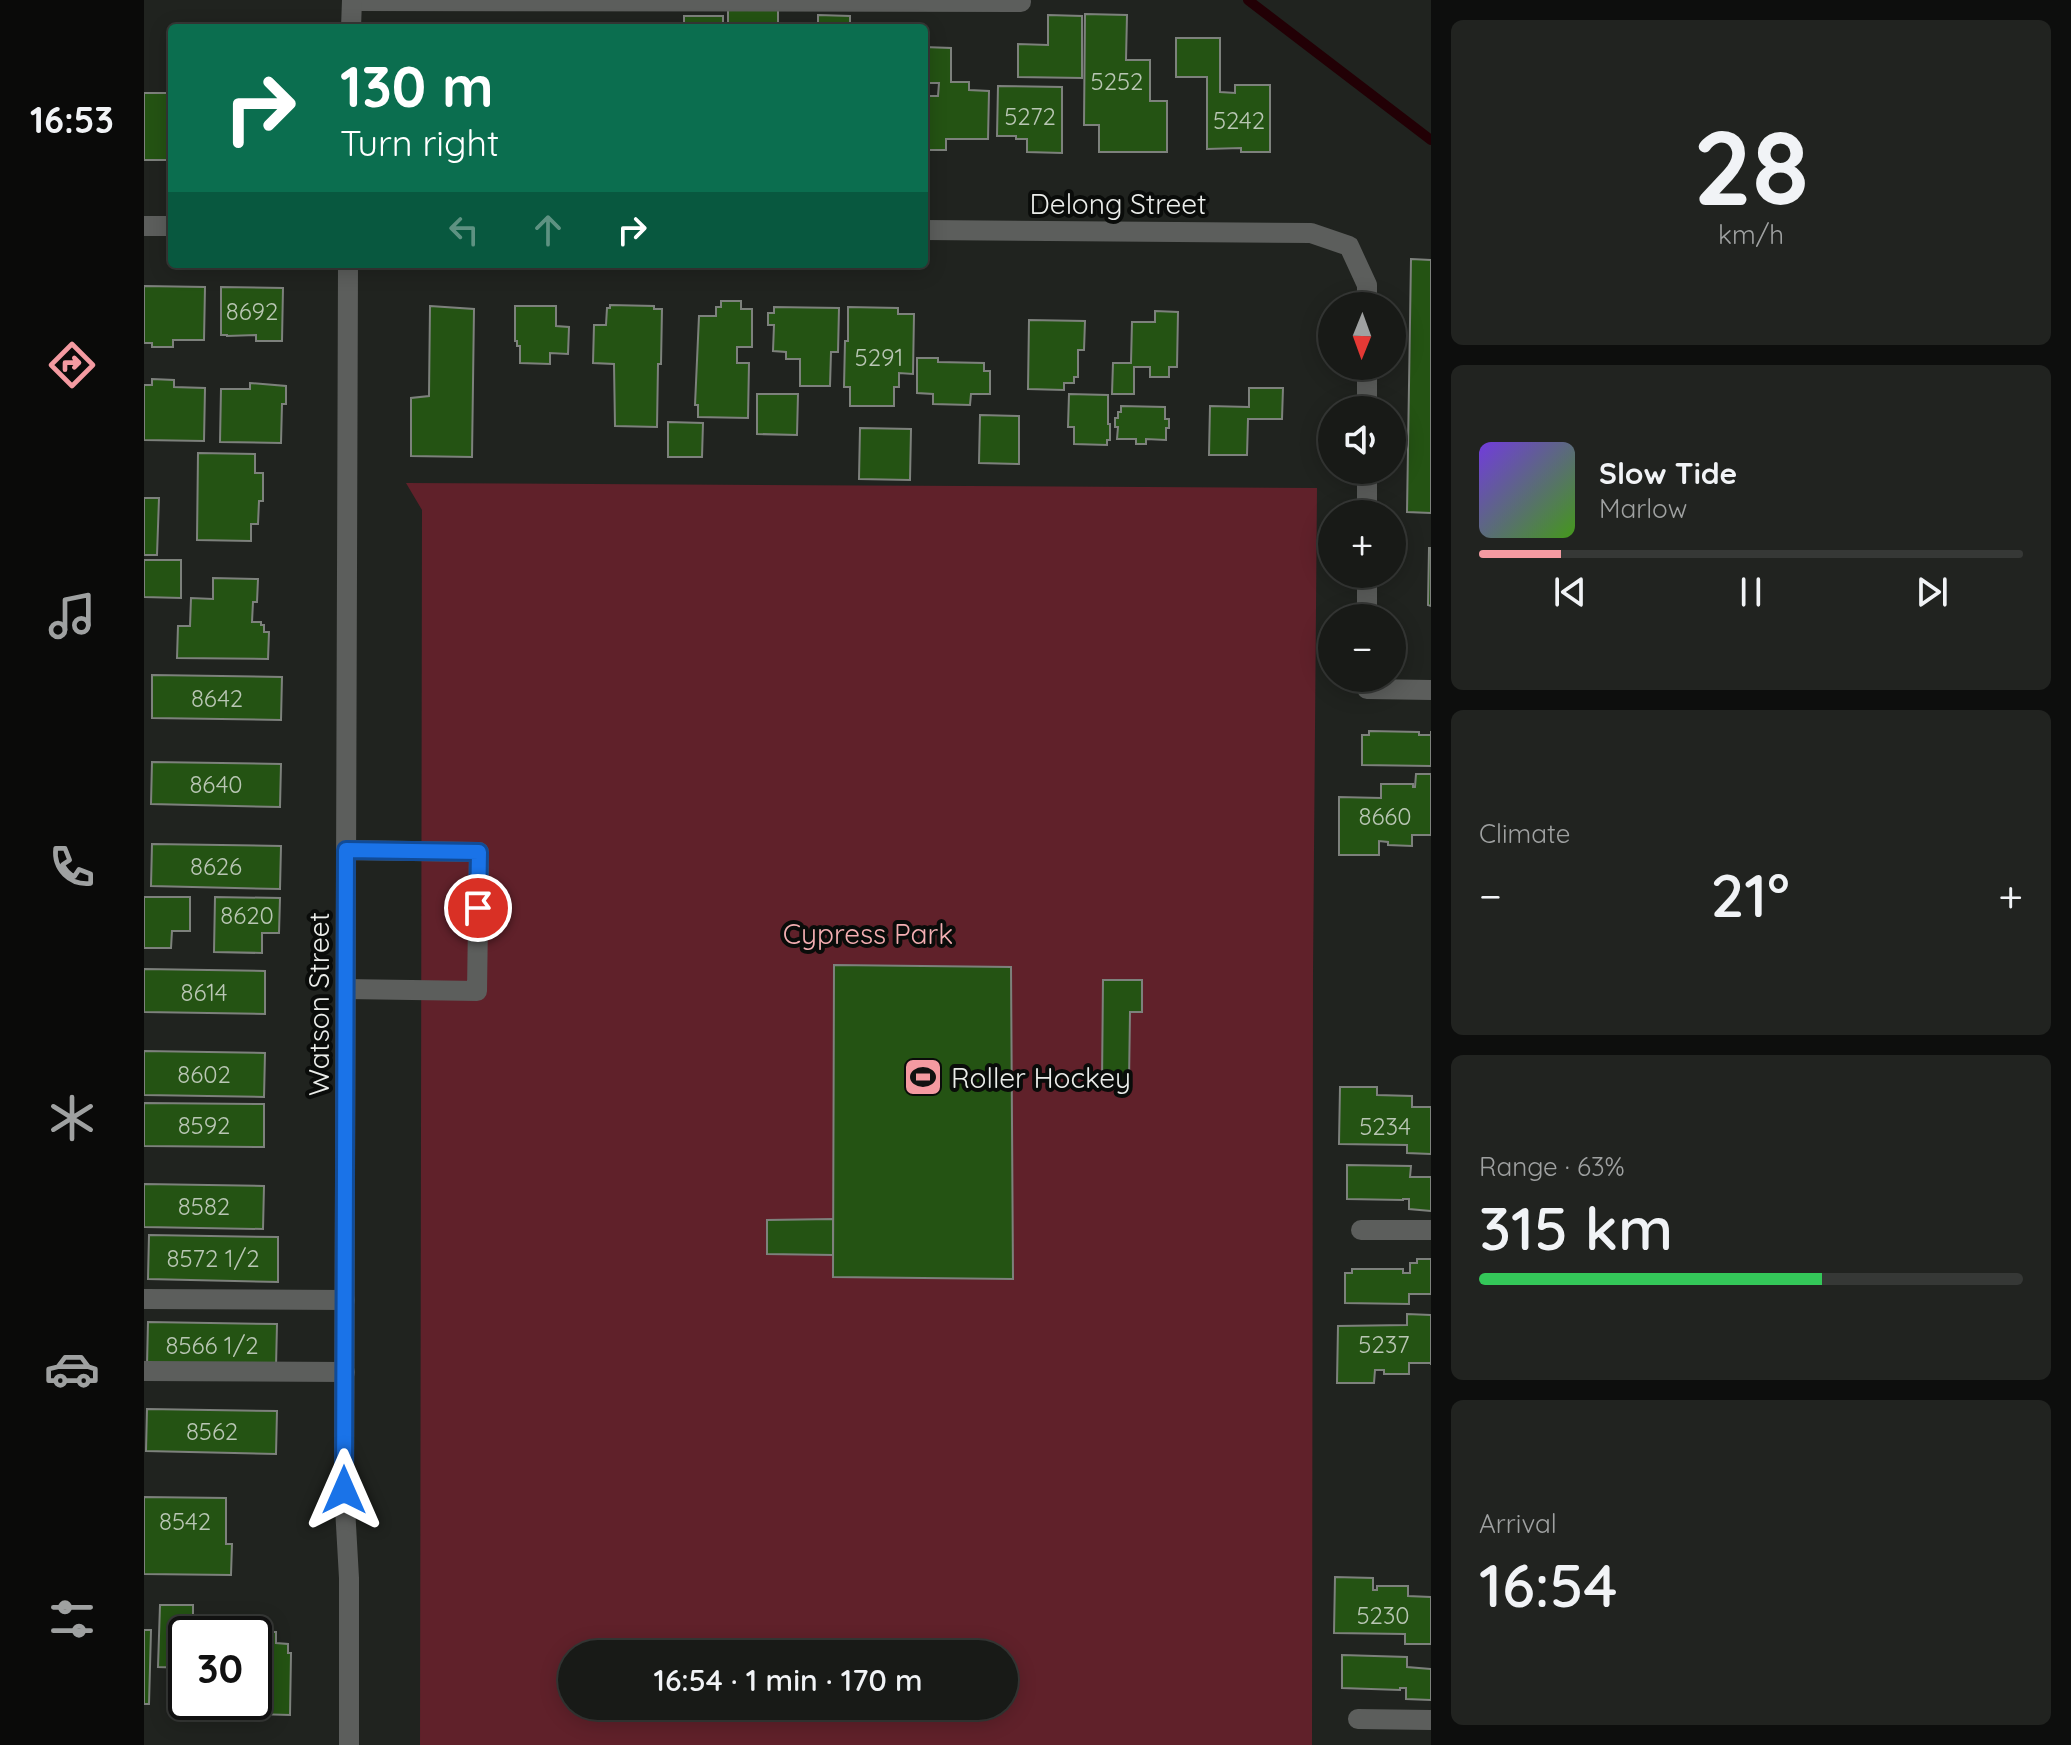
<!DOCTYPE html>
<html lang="en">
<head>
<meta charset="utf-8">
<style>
  body { margin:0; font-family:Quicksand,sans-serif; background:#212320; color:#f1f3f6; height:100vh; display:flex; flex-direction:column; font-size:30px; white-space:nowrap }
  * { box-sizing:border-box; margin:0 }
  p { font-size:26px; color:#9fa1a1 }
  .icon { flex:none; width:44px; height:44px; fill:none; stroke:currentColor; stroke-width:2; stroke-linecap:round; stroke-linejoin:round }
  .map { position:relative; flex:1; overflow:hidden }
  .side { display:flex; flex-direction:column; gap:20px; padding:20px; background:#0d0e0d; width:640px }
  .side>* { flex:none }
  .banner { position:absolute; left:24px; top:24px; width:760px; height:244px; border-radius:8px; box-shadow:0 4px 20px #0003,0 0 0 2px #363836; background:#0b6e4f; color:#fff; overflow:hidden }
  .needle { width:52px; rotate:181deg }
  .buttons { position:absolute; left:1174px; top:292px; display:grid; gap:16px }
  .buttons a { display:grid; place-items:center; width:88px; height:88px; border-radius:50%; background:#181a17; box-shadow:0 4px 20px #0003,0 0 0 2px #363836; font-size:40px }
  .speed { position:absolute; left:24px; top:1616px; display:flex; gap:16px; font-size:40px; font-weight:700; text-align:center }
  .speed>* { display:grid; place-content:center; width:104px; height:104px; border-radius:50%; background:#181a17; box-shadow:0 4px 20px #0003,0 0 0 2px #363836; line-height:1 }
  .speed .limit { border:4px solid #111; border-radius:12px; background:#fff; color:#111 }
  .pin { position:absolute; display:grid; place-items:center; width:68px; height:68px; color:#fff; margin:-34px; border:4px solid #fff; border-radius:50%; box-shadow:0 2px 8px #0007 }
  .me { position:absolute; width:88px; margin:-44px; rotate:0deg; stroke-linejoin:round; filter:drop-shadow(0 0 6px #0008) }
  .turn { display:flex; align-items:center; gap:28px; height:168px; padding:0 40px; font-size:36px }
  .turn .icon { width:104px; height:104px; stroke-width:2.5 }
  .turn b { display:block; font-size:56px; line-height:68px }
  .lanes { display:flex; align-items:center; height:76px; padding:0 40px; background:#0003; justify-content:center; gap:40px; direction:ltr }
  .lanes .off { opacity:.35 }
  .big { font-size:60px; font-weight:600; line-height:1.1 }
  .side .card { flex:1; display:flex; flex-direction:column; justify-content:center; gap:12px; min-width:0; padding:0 28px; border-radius:12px; background:#212320 }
  .side .dial { align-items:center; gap:0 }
  .dial b { font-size:104px; line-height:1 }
  .song { display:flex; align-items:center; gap:24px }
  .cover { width:96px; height:96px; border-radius:12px; background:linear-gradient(135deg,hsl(260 70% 55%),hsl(100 70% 35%)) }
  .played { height:8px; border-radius:4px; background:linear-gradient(90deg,#f49aa1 15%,#363836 15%) }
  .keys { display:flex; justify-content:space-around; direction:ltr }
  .heat { display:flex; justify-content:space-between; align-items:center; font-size:44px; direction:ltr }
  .charge { height:12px; border-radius:6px; background:linear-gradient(90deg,#34c759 63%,#363836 0) }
  .trip { position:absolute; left:414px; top:1640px; width:460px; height:80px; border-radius:40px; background:#181a17; box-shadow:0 4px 20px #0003,0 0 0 2px #363836; font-weight:600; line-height:80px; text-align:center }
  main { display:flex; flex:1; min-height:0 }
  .dock { display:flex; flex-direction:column; width:144px; justify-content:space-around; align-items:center; background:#0a0a09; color:#9fa1a1 }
  .dock .icon { width:56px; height:56px }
  .dock .selected { color:#f49aa1 }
  .dock b { font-size:36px; color:#f1f3f6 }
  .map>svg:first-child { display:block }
</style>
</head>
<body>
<main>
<nav class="dock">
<b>16:53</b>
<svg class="icon selected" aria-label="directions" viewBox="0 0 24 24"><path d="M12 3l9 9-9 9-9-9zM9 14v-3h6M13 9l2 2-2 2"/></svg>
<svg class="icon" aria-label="music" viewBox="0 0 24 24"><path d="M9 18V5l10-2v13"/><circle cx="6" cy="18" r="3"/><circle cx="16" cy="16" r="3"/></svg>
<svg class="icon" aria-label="phone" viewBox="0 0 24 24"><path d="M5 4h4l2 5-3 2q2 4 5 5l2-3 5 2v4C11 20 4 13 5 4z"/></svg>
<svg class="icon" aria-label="climate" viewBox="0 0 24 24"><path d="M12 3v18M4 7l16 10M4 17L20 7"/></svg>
<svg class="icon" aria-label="car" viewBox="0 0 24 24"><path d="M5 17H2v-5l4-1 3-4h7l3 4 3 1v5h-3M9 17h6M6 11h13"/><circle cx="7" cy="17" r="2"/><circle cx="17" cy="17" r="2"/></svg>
<svg class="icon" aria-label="filters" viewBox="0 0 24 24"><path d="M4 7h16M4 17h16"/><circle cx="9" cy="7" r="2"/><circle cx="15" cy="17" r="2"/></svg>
</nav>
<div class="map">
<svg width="1287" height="1745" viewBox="0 0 1287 1745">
  <rect width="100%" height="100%" fill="#20231f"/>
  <path fill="#60212a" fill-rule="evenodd" d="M262 483 1173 488 1169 972 1168 1745H276L278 510ZM428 1654H860V1706H428Z"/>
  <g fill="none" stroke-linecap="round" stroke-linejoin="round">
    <polyline stroke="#220005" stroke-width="10" points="1104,0 1287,140"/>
  </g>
  <g fill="#245313" stroke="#7d817c" stroke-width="2">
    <polygon points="584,9 634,10 634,28 584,28"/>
    <polygon points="941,14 983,15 982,60 1006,60 1006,101 1023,101 1023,152 955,152 955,125 940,125"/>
    <polygon points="674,15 706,16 706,28 674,28"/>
    <polygon points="904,15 938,16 938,78 874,77 874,44 904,45"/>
    <rect x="540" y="16" width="39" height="12"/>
    <polygon points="407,23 442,24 442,28 407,28"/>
    <polygon points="1032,38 1076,38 1076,92 1091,93 1091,85 1126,85 1126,152 1097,152 1097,148 1063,149 1063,77 1032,77"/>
    <polygon points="780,47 807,48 807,82 825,82 825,90 845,91 844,139 802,139 802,150 780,150 780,96 794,96 795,83 780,83"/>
    <polygon points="854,86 918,87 918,153 883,152 883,139 872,139 872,136 853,136"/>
    <rect x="0" y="93" width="28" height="67"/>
    <polygon points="1267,259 1287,260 1287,513 1263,512"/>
    <polygon points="0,286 61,287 60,340 29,340 29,347 8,347 8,343 0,343"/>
    <polygon points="77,287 139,288 138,341 112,341 112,335 83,336 83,335 77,335"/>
    <polygon points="577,301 597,301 597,309 608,309 608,347 593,347 593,363 605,363 604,418 554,417 554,405 551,405 555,316 572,316 572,307 577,307"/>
    <polygon points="466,305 510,306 510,309 518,309 517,364 514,364 513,427 471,426 470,364 449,363 450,325 462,325 463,308 466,308"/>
    <polygon points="286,306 330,309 328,457 267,456 267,398 285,396"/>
    <polygon points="371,306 412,306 412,326 425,327 424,354 406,353 406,364 376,363 376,346 373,346 373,341 371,341"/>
    <polygon points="630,307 695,308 694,352 687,352 686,386 656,386 656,359 642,359 642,352 629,351 630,325 624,325 624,313 630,313"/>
    <polygon points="704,307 754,308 754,314 770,314 769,374 755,373 755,387 750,387 750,406 706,406 706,387 700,387 701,341 704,341"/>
    <polygon points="1011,311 1034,312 1033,367 1025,367 1025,377 1006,377 1006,367 990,367 990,394 968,394 969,363 987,363 988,322 1011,322"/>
    <polygon points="885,320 941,321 940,350 934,350 934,377 930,377 930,383 920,383 920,390 884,389"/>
    <polygon points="773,358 794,358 794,362 840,363 840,371 846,371 846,394 827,394 826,405 789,404 789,394 773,393"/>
    <polygon points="8,379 30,380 30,387 61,388 60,441 0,440 0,385 8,385"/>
    <polygon points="106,383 142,386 142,404 138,404 137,443 76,442 77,389 106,389"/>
    <polygon points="1105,388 1139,388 1138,419 1104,419 1103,455 1065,455 1066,406 1105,407"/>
    <polygon points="613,394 654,394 653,435 613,434"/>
    <polygon points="925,394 964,395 964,424 966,424 966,440 963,440 963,445 930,444 930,427 924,427"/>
    <polygon points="977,406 1021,407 1021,419 1025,419 1025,428 1022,428 1022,440 1002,439 1002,444 992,444 992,439 973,439 974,427 971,427 971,418 974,418 974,412 977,412"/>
    <polygon points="836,415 875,416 875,464 835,463"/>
    <polygon points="524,422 559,423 558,457 524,457"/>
    <polygon points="716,428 767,429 766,480 715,479"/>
    <polygon points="54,453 111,454 111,473 119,473 119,501 115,501 114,524 107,524 107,541 53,540"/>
    <polygon points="0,498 15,498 13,555 0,555"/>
    <polygon points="1285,548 1287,548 1287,606 1284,605"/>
    <polygon points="0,560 37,560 37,598 0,597"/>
    <polygon points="69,578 114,579 113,602 109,602 108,622 117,622 117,625 120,625 120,632 125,632 124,659 33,658 34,626 46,626 47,598 69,599"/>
    <polygon points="8,675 138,677 137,720 8,718"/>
    <polygon points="1225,731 1275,732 1275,735 1287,735 1287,731 1287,766 1218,765 1218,735 1225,735"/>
    <polygon points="8,762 137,764 136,807 7,804"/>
    <polygon points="1272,774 1287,774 1287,835 1268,835 1268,846 1244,845 1244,842 1235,841 1235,855 1195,855 1195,797 1237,798 1237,784 1269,784 1269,787 1271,787"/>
    <polygon points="8,844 137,846 136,889 7,886"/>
    <polygon points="0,897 46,897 46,931 28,931 27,948 0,948"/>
    <polygon points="71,897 136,898 135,933 118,933 118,953 70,952"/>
    <polygon points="690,965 867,967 869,1279 689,1277"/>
    <polygon points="0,969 121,971 121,1014 0,1012"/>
    <polygon points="959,980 998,980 998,1012 986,1012 985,1083 958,1083"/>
    <polygon points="0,1051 121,1053 120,1097 0,1095"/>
    <polygon points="1196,1087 1233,1087 1233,1095 1268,1096 1268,1107 1287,1107 1287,1154 1263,1153 1263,1145 1195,1144"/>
    <polygon points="0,1103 120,1104 120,1147 0,1146"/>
    <polygon points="1203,1165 1267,1166 1266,1177 1287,1177 1287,1211 1265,1209 1265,1199 1259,1199 1259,1200 1203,1199"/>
    <polygon points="0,1184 120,1186 119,1229 0,1227"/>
    <polygon points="689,1219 689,1255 623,1254 623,1220"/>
    <polygon points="5,1235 134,1237 134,1282 4,1279"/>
    <polygon points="1273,1259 1287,1259 1287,1294 1265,1294 1265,1304 1201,1303 1201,1273 1208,1273 1208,1269 1259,1269 1259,1273 1266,1273 1266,1263 1273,1263"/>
    <polygon points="1263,1314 1287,1315 1287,1365 1287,1363 1265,1363 1265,1374 1240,1374 1240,1370 1231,1370 1230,1383 1193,1383 1194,1326 1263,1325"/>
    <polygon points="4,1322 133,1324 132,1367 3,1365"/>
    <polygon points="3,1409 133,1411 132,1454 2,1451"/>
    <polygon points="0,1497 82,1498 82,1544 88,1544 87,1575 0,1574"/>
    <polygon points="1191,1577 1229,1578 1229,1590 1233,1590 1233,1586 1264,1586 1264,1596 1287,1597 1287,1644 1261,1644 1261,1634 1190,1633"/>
    <polygon points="16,1605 49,1605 49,1634 42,1634 42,1668 14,1667"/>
    <polygon points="0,1630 7,1630 5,1704 0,1704"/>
    <polygon points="88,1631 132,1632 132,1643 144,1644 144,1653 147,1653 146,1715 108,1714 108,1702 110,1702 110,1634 88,1634"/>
    <polygon points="1198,1655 1263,1657 1263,1667 1287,1669 1287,1700 1262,1699 1262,1688 1256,1688 1256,1690 1198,1688"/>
  </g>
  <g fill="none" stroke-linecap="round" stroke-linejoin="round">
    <g stroke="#5c5e5c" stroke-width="20">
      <polyline points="208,1 877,2"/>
      <polyline points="202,989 333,991 335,852 202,850"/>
      <polyline points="1217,1230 1287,1230"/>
      <polyline points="0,1299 201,1300"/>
      <polyline points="0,1371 201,1372"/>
      <polyline points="1214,1719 1287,1720"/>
    </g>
    <g stroke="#5c5e5c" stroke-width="20">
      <polyline points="207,28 208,0"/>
      <polyline points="0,226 28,226"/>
      <polyline points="780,230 1167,233 1205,246 1223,285 1223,306"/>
      <polyline points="204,264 200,1490 205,1578 205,1745"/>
      <polyline points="1223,410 1223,366"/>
      <polyline points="1223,514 1223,470"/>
      <polyline points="1223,618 1223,574"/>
      <polyline points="1223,678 1223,689 1287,690"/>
    </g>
  </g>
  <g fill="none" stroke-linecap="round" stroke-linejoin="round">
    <g stroke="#114b97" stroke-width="20">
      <polyline id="route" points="200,1490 202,850 335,852 334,908"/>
    </g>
    <use href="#route" stroke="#1a73e8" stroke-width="14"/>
  </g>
  <defs>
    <g id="stadium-square" transform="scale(2)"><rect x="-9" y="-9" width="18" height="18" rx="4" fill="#f49aa1" stroke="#0a0c0a"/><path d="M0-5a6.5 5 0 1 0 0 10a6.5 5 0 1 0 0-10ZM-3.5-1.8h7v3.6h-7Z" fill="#111"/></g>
  </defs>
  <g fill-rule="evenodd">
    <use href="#stadium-square" x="779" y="1077"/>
  </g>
  <g text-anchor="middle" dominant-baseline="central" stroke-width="8" stroke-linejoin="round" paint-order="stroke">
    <g font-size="24" fill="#b9c6b4">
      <text x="973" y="81">5252</text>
      <text x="886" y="116">5272</text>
      <text x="1095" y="120">5242</text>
      <text x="108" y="311">8692</text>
      <text x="735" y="357">5291</text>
      <text x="73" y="698">8642</text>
      <text x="72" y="784">8640</text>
      <text x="1241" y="816">8660</text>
      <text x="72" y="866">8626</text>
      <text x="103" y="915">8620</text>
      <text x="60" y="992">8614</text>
      <text x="60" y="1074">8602</text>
      <text x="60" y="1125">8592</text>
      <text x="1241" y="1126">5234</text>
      <text x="60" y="1206">8582</text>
      <text x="69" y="1258">8572 1/2</text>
      <text x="1240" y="1344">5237</text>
      <text x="68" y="1345">8566 1/2</text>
      <text x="68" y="1431">8562</text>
      <text x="41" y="1521">8542</text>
      <text x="1239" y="1615">5230</text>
    </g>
    <g font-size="28" fill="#ebedea" stroke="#0a0c0a">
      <text x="974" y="203">Delong Street</text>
      <text transform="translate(174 1004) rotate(-90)">Watson Street</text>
    </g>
    <g font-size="28" fill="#f4aeb2" stroke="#0a0c0a">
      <text x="724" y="933">Cypress Park</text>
    </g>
    <g font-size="28" fill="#ebedea" stroke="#0a0c0a" text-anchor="start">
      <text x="807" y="1077">Roller Hockey</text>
    </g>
  </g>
</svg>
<div class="buttons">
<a><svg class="needle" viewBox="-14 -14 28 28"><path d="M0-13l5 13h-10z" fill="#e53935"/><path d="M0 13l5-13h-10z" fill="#9fa1a1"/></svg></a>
<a><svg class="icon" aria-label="sound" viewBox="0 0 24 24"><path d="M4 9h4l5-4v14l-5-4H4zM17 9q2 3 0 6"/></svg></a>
<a>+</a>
<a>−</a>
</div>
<div class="speed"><div class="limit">30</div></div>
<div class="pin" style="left:334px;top:908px;background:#d93025"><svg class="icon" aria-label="arrive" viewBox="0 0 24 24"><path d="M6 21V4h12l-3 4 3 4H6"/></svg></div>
<svg class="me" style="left:200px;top:1490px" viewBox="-20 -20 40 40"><path d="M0-17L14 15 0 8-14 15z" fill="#1a73e8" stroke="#fff" stroke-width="4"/></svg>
<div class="trip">16:54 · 1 min · 170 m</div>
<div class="banner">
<div class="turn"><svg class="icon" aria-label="right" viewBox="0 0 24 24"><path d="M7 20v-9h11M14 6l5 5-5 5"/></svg><div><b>130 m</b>Turn right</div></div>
<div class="lanes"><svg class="icon off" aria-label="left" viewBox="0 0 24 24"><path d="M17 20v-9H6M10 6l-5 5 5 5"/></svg><svg class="icon off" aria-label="ahead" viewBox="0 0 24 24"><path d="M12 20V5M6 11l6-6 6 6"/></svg><svg class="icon" aria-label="right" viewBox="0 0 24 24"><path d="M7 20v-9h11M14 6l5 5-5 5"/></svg></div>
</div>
</div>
<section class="side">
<div class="card dial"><b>28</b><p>km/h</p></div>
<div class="card">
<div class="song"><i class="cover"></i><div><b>Slow Tide</b><p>Marlow</p></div></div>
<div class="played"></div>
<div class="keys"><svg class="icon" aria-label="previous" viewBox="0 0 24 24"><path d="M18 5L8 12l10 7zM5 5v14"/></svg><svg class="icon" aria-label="pause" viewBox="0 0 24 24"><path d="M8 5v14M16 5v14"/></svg><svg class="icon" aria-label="next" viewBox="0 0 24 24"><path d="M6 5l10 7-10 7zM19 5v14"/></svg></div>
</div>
<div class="card"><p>Climate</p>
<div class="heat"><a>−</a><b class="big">21°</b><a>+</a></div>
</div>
<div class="card"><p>Range · 63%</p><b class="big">315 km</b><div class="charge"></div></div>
<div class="card"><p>Arrival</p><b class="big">16:54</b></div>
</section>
</main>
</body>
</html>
